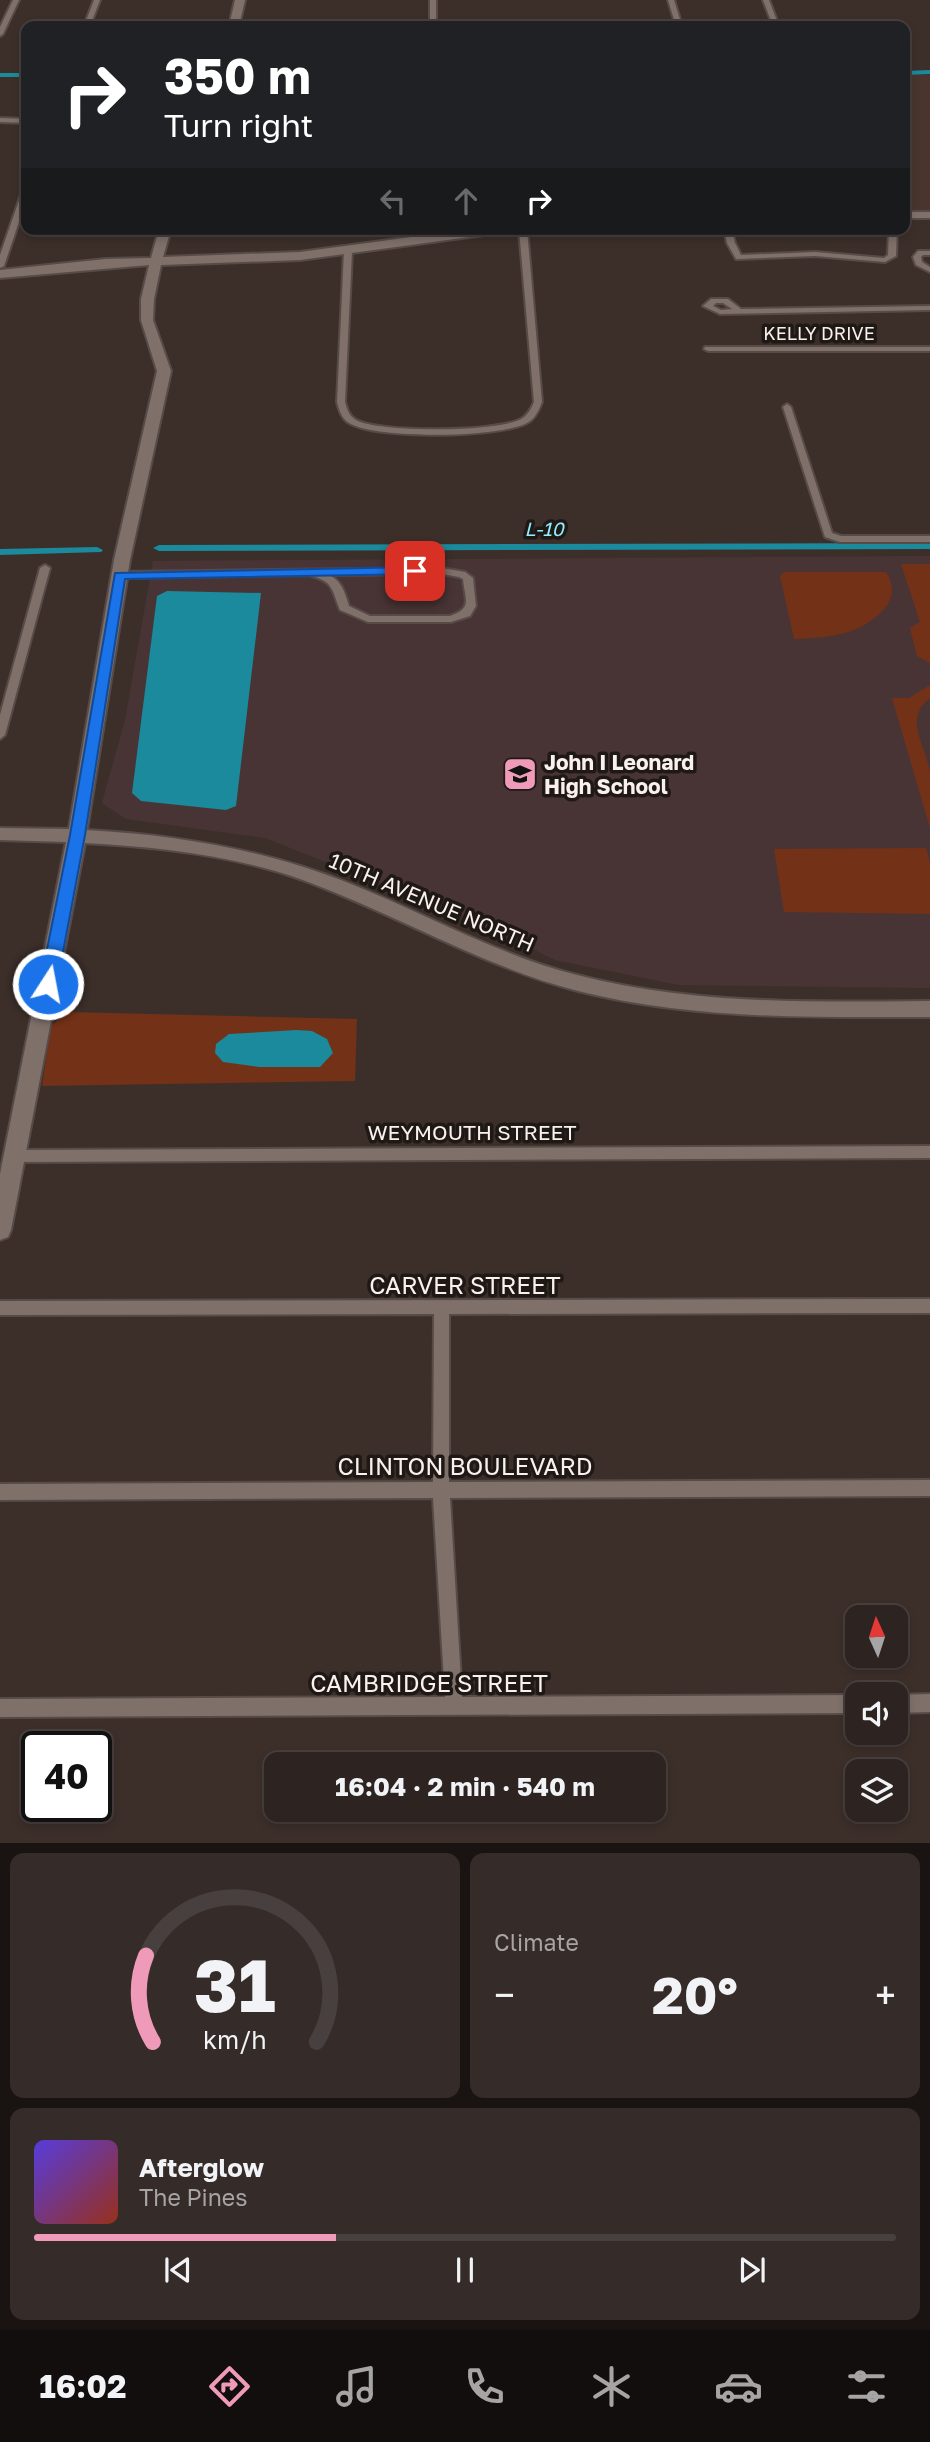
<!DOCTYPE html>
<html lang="en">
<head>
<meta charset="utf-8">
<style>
  body { margin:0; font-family:"Golos Text",sans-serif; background:#352b29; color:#f1f3f6; height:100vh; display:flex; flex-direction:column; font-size:26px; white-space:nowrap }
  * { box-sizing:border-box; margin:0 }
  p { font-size:23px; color:#a7a4a5 }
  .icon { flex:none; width:38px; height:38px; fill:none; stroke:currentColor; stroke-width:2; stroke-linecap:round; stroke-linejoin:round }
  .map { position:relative; height:1843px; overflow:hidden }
  .panel { display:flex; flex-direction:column; gap:10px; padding:10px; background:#191312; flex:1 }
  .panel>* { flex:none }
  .hud { position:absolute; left:21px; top:21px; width:889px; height:214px; border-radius:14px; box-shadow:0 4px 10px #0003,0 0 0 2px #48403e; background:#202124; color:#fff; overflow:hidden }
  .needle { width:46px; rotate:357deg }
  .fabs { position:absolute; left:845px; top:1605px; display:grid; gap:14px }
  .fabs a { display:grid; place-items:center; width:63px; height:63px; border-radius:14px; background:#2d2320; box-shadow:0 4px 10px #0003,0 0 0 2px #48403e; font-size:35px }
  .speed { position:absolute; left:21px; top:1731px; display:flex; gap:14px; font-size:35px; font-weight:700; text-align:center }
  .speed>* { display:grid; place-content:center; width:91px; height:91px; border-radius:50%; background:#2d2320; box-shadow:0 4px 10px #0003,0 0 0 2px #48403e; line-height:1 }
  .speed .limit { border:4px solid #111; border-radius:10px; background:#fff; color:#111 }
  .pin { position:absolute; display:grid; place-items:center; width:60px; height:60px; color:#fff; margin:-30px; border-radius:14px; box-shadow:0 4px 10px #0006 }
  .me { position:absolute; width:77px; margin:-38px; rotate:11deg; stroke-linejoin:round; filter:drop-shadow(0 0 5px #0008) }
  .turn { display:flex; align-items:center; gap:24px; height:147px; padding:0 28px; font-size:32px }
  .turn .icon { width:91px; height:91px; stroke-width:2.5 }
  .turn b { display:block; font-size:49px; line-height:60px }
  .lanes { display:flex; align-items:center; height:66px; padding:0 28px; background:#0003; justify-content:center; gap:35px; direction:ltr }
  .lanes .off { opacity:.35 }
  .big { font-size:52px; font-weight:700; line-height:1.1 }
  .panel .widget { flex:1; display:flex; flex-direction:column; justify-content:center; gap:10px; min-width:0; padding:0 24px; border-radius:14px; background:#352b29 }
  .panel .dial { align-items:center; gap:0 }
  .dial svg { height:182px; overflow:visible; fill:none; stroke:#48403e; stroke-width:7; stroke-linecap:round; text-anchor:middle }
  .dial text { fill:#f1f3f6; stroke:none }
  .song { display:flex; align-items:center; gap:21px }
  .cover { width:84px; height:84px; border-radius:10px; background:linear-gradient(135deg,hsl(250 70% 55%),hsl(10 70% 35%)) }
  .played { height:7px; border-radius:4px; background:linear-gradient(90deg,#ef9ab8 35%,#48403e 35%) }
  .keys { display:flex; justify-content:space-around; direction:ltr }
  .heat { display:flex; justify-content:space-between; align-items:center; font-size:38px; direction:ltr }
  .panel .tiles { flex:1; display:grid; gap:10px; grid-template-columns:1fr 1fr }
  .widget:last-child { grid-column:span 2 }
  .trip { position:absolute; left:264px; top:1752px; width:402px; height:70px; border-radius:14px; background:#2d2320; box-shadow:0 4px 10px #0003,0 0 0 2px #48403e; font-weight:700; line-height:70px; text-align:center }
  .tabs { display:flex; height:112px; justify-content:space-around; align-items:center; background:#120e0d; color:#a7a4a5 }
  .tabs .icon { width:49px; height:49px }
  .tabs .selected { color:#ef9ab8 }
  .tabs b { font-size:32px; color:#f1f3f6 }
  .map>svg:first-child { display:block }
</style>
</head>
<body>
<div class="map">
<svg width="930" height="1844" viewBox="0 0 930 1844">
  <rect width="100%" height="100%" fill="#3c2f2a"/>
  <rect fill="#49352e" x="905" y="75" width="25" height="136"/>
  <polygon fill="#493435" points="930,556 930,988 679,985 555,960 476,921 265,838 126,819 102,803 125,720 153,561"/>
  <g fill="#733117">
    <polygon points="901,564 930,564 930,663 917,656 910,628 920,622"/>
    <path d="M784 572H886C894 584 894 597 885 608 862 635 828 638 794 639L780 576Z"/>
    <path d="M930 685V698C902 719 927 747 930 773 930 791 930 810 930 828L892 698H909Z"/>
    <polygon points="926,848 930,862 930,914 784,912 774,849"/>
    <polygon points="68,1012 357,1019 355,1081 42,1086 51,1026"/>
  </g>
  <g fill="#1a8a9c">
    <polygon points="167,591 261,593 236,806 226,810 141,801 132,793 157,596"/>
    <polygon points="297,1030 312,1031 327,1039 333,1053 320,1067 259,1067 223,1062 215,1053 216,1044 229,1034"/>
  </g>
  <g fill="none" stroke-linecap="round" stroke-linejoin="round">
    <g fill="#1a8a9c" fill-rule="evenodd">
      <polygon points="930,70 930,74 905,75 905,71"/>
      <rect x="0" y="73" width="26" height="4"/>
      <polygon points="930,543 930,549 159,551 153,548 159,545"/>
      <polygon points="97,547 103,550 101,552 0,555 0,549"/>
    </g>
    <g stroke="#574b48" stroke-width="4">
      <g id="street">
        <polygon points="13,0 19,0 3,34 0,36 0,27"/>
        <polygon points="94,0 100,0 90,26 84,26"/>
        <rect x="430" y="0" width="6" height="26"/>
        <polygon points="668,0 674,0 682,26 676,26"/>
        <polygon points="763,0 769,0 779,26 773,26"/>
        <polygon points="0,118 26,119 26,123 0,122"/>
        <polygon points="23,189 26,189 26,201 4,266 0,268 0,255"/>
        <path d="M519 229H527L542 402C539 410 535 419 527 423 498 438 379 439 351 424 342 420 339 410 337 402L344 251 348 249 352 251 345 402C347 409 349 416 356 420 379 433 498 432 521 419 528 415 531 409 534 402Z"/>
        <polygon points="724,229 732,229 735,243 741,255 815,252 884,258 888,255 889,229 897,229 896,256 885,262 815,256 739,259 736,259 727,243"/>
        <polygon points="918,251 930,251 930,255 923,255 921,257 922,262 930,267 930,272 916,265 913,257"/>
        <path d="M711 299H728L741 309 930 306V310L720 314 703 306ZM716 303H723L732 309 721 310 713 306Z"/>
        <polygon points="705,347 930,347 930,351 708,351 704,349"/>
        <polygon points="787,404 791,407 832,533 841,536 930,536 930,542 840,542 825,537 783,407"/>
        <polygon points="45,565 50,568 5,735 0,739 0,715 40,568"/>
        <path d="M442 568 465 572 473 578 476 606 470 616 451 622H368L340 610C331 588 334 582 309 575L119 578 114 575 119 572ZM442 574 459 577 463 579C465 600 473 608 450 616H370L349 606C345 593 342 581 329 575Z"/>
        <polygon points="930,1146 930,1158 15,1162 10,1160 8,1156 10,1152 15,1150"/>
        <polygon points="930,1299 930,1313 449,1314 449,1482 930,1480 930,1496 450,1498 462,1697 858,1695 858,1713 0,1717 0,1699 445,1697 433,1498 0,1500 0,1484 433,1482 434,1314 0,1315 0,1301"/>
        <polygon points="930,1694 930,1712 896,1713 896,1695"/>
      </g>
    </g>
    <g stroke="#574b48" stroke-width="4">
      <g id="secondary">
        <polygon points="235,0 245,0 239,26 229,26"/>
        <rect x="905" y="212" width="25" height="6"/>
        <path d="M159 229H171L163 257 300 252 471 229H505L499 233 300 260 161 265 154 299 153 320 171 371 130 560 87 830C178 835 266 850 351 884 426 914 498 955 577 975 692 1005 812 1002 930 1001V1017C812 1017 693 1020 578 991 481 966 396 914 303 880 233 855 158 847 85 843L11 1230 8 1237 0 1240V1174L66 842 0 840V828L69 829 114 560 157 371 141 320V299L149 265 0 278V270L106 259 151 258Z"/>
      </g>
    </g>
    <use href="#street" fill="#7f706a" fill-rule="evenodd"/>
    <use href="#secondary" fill="#7f706a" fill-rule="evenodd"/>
  </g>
  <polygon fill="#1a73e8" stroke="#114b97" stroke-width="2" points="415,567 419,568 419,574 125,579 85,835 57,984 54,988 42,988 40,984 70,835 115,573"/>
  <defs>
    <g id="school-square" transform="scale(1.75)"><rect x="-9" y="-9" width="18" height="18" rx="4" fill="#ef9ab8" stroke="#1f1916"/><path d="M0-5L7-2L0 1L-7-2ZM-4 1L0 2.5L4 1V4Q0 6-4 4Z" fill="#111"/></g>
  </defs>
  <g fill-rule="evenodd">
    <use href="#school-square" x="520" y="774"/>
  </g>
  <g text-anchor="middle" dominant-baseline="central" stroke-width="7" stroke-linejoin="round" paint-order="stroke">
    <g font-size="18" fill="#faf1ee" stroke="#1f1916">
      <text x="819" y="333">KELLY DRIVE</text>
    </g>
    <g font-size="19" font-style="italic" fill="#92edff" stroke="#1f1916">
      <text x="544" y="528">L-10</text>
    </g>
    <g font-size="21" font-weight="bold" fill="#faf1ee" stroke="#1f1916" text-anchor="start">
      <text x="544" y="762">John I Leonard<tspan x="544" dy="24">High School</tspan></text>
    </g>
    <g font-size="21" fill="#faf1ee" stroke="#1f1916">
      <text transform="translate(432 902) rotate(23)">10TH AVENUE NORTH</text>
      <text x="472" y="1132">WEYMOUTH STREET</text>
    </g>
    <g font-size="24" fill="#faf1ee" stroke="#1f1916">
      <text x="465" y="1284">CARVER STREET</text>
      <text x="465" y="1465">CLINTON BOULEVARD</text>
      <text x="429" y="1682">CAMBRIDGE STREET</text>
    </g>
  </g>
</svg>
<div class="fabs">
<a><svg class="needle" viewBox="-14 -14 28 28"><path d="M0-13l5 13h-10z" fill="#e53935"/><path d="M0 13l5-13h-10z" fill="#a7a4a5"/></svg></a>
<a><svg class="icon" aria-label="sound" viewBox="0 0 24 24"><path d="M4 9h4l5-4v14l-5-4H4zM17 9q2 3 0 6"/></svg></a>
<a><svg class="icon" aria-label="layers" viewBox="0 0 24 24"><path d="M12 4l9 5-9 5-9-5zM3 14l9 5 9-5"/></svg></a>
</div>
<div class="speed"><div class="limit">40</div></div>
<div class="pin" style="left:415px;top:571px;background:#d93025"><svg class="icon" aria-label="arrive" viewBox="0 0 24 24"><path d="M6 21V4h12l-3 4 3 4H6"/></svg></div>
<svg class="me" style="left:48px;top:984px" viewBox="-20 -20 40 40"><circle r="17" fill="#1a73e8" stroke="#fff" stroke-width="3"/><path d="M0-11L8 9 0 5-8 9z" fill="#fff"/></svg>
<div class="trip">16:04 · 2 min · 540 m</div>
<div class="hud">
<div class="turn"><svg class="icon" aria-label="right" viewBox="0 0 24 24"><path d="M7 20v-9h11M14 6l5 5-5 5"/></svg><div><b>350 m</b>Turn right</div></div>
<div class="lanes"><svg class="icon off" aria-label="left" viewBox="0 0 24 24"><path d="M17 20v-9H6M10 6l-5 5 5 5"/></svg><svg class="icon off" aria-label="ahead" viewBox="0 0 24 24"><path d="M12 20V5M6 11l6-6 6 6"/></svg><svg class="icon" aria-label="right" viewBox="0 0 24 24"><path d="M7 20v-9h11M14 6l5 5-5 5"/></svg></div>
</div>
</div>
<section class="panel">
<div class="tiles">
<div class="widget dial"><svg viewBox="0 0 100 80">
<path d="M14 69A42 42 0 1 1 86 69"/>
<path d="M14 69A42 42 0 0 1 11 31" stroke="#ef9ab8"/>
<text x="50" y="56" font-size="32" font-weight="700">31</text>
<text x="50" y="72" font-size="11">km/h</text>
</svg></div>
<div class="widget"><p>Climate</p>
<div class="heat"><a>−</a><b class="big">20°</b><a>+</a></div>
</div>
<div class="widget">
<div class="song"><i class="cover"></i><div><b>Afterglow</b><p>The Pines</p></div></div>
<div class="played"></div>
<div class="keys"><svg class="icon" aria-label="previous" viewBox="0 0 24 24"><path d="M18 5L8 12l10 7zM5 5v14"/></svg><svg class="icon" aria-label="pause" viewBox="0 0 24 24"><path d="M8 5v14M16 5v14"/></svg><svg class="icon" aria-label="next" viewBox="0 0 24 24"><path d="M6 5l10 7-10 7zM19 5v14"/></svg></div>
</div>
</div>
</section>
<nav class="tabs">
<b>16:02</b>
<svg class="icon selected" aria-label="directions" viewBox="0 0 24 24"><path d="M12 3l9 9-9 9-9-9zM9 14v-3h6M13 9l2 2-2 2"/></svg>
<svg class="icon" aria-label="music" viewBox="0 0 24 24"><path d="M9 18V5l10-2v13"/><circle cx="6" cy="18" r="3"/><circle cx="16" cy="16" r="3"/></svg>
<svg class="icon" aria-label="phone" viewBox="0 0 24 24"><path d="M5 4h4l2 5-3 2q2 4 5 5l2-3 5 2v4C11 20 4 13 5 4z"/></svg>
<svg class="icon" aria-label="climate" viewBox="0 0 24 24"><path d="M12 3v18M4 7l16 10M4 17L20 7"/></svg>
<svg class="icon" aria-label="car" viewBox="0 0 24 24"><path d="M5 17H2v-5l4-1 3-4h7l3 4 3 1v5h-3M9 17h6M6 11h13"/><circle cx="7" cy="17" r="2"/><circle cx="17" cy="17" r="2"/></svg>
<svg class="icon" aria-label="filters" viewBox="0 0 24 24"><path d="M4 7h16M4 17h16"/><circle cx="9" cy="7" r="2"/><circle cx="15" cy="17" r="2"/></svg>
</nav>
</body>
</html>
